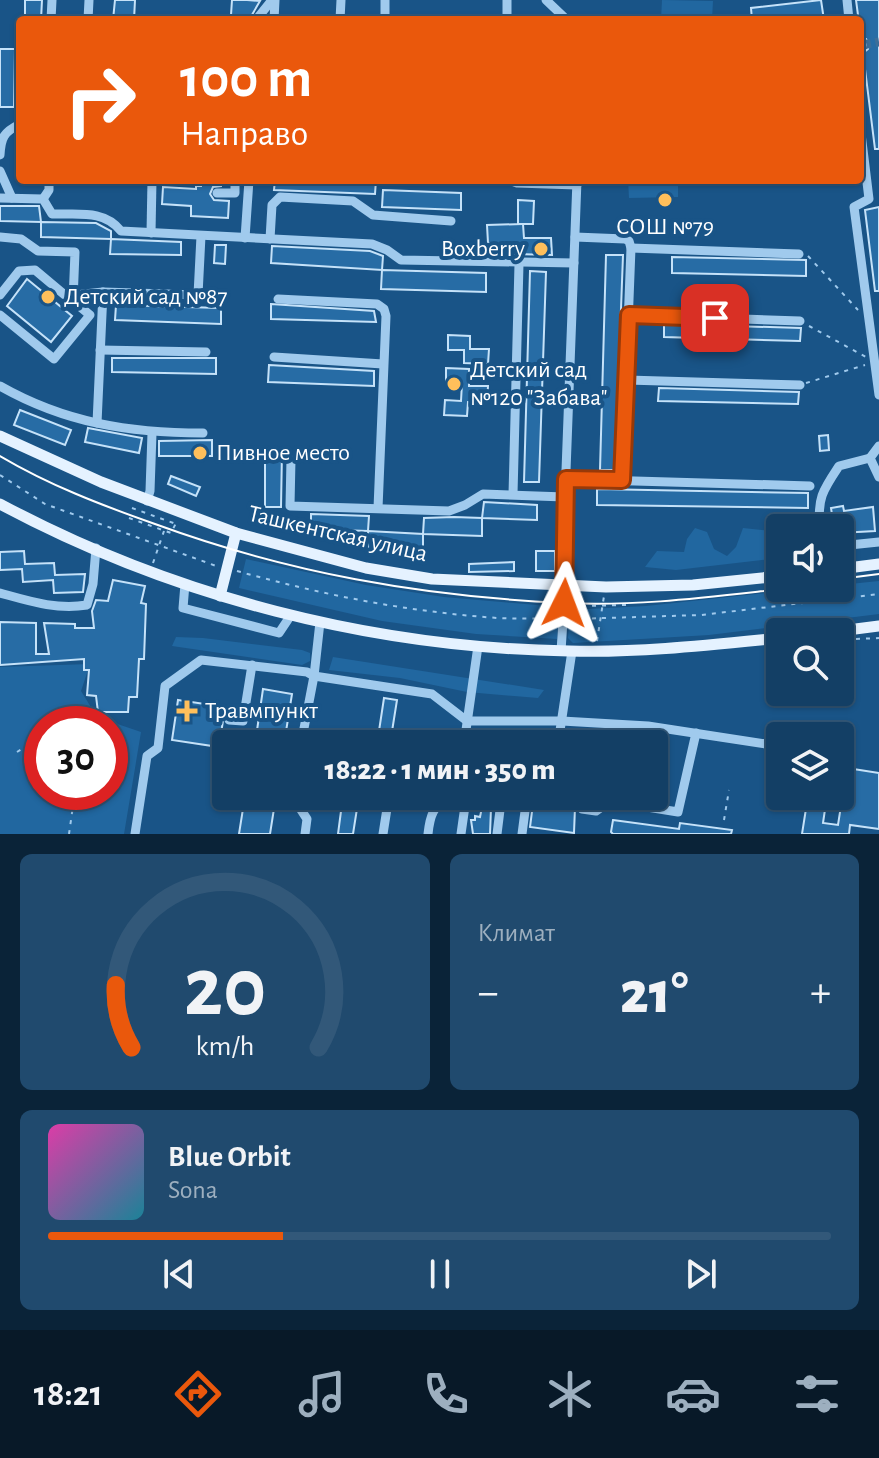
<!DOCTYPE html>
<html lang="ru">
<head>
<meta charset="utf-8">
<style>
  body { margin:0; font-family:"Alegreya Sans",sans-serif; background:#204a6e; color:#f1f3f6; height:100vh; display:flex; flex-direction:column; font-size:30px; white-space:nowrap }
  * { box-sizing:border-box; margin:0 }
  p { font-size:26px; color:#9dafbf }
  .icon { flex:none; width:44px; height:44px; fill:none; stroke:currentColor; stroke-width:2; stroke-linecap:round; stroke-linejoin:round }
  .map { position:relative; height:834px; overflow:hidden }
  .sheet { display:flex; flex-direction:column; gap:20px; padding:20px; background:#0a2338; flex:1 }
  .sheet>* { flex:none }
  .top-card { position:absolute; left:16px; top:16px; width:848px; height:168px; border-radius:8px; box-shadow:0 2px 6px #0004,0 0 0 2px #325879; background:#ea580c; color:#fff; overflow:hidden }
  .controls { position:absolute; left:766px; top:514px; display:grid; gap:16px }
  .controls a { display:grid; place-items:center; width:88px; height:88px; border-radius:8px; background:#133f65; box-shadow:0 2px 6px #0004,0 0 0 2px #325879; font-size:40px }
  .speed { position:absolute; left:24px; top:706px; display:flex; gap:16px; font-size:40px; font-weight:700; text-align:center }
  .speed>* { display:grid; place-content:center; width:104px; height:104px; border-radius:50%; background:#133f65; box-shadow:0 2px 6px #0004,0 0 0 2px #325879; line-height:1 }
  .speed .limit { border:12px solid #d22; background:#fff; color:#111 }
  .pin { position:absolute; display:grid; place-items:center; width:68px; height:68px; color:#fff; margin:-34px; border-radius:16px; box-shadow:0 4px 12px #0006 }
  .me { position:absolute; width:88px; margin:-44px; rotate:3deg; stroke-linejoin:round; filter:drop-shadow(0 0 6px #0008) }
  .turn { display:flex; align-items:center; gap:28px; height:168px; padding:0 32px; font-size:36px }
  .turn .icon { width:104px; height:104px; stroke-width:2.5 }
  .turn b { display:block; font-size:56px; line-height:68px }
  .big { font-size:60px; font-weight:800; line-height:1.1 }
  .sheet .card { flex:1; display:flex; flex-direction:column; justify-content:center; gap:12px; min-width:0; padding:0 28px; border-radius:12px; background:#204a6e }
  .sheet .dial { align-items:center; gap:0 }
  .dial svg { height:208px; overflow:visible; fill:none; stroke:#325879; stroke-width:7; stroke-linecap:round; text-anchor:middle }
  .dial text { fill:#f1f3f6; stroke:none }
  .song { display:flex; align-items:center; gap:24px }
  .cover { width:96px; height:96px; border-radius:12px; background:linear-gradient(135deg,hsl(320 70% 55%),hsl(190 70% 35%)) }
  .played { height:8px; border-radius:4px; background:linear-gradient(90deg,#ea580c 30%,#325879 30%) }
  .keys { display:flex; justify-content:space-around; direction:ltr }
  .heat { display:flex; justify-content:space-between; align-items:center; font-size:44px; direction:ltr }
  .sheet .tiles { flex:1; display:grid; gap:20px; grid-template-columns:1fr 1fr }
  .card:last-child { grid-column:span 2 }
  .trip { position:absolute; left:212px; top:730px; width:456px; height:80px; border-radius:8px; background:#133f65; box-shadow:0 2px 6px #0004,0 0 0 2px #325879; font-weight:800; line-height:80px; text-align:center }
  .menu { display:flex; height:128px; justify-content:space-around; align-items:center; background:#081928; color:#9dafbf }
  .menu .icon { width:56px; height:56px }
  .menu .on { color:#ea580c }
  .menu b { font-size:36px; color:#f1f3f6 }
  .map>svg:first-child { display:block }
</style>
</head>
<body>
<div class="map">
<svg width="879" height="834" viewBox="0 0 879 834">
  <rect width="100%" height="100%" fill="#195487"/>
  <g fill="#2167a0" fill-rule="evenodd">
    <polygon points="662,0 713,1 712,20 661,20"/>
    <polygon points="628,180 678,180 678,197 629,198"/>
    <polygon points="695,528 707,532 714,549 727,556 736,547 743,528 780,532 780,558 676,570 645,567 657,551 684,552 687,539"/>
    <polygon points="246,559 366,585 444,597 559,607 557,639 476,634 382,621 239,588"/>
    <polygon points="879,581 879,614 709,635 573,643 568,638 570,610 646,606 813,588 840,588 840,585"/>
    <polygon points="176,637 203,638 302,650 310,653 310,661 302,665 172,646"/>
    <polygon points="333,657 544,690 538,698 467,692 400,678 329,670"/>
    <path d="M90 664 81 691 97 717 141 732 124 834H0V667ZM42 724H110V792H42Z"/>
  </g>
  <g fill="#276ca5" stroke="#c5e2f9" stroke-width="2">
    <polygon points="25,0 42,0 41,20 25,20"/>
    <polygon points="115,0 135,0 134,20 113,20"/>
    <polygon points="232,0 247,0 260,1 249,20 241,20 231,15"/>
    <polygon points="821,0 824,20 752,20 751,8"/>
    <polygon points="856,0 879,0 879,149 875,149 863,53 868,49 869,44 866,39 861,38"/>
    <polygon points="0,49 15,49 14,107 0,107"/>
    <polygon points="201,180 221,180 221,186 213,187 210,194 214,200 229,201 228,218 191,216 191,206 162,204 163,187 196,189 196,186 201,186"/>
    <polygon points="275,180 376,180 375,194 274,190"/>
    <polygon points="383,190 461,193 461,210 382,207"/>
    <polygon points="518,200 534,201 533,224 523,224 524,238 551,238 552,255 515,254 515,243 488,243 487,225 522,224 518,224"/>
    <polygon points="0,206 39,206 41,222 0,221"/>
    <polygon points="879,207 879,291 875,291 865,210"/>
    <polygon points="41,222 96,223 111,231 111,239 41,237"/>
    <polygon points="111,239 181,242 181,255 110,254"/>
    <polygon points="215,245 226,245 225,264 214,263"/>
    <polygon points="272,246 370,251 383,256 382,270 271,263"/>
    <polygon points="606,255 623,255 615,470 600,470"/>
    <polygon points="672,257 806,260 806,276 672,273"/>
    <polygon points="382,270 486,273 486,292 381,289"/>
    <polygon points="530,271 546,272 539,482 524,482"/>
    <polygon points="27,279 72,316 51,342 7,306"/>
    <polygon points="271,304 374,311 376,322 271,319"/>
    <polygon points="116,305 221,308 221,324 115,320"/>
    <polygon points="664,324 801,328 800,341 664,337"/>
    <polygon points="448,335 470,336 470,349 489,349 488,364 464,363 464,350 448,350"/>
    <polygon points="112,358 216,358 216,374 112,372"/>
    <polygon points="269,365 374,371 374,386 268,382"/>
    <polygon points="446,368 469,369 469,386 488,386 487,403 468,402 467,416 444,415 445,400 461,401 462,383 446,383"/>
    <polygon points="659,388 799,392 798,404 658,401"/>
    <polygon points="20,410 71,430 65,445 14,425"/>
    <polygon points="88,428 142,438 139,453 85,442"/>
    <polygon points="828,435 829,450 820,451 819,436"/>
    <polygon points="212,440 212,456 159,456 159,441"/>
    <polygon points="265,451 282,451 281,507 265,507"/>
    <polygon points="171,476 200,487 196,496 168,484"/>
    <polygon points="597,489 808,493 808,508 597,505"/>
    <polygon points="484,502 537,505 537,520 482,518"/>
    <polygon points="843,506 844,511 873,507 875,531 840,533 840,528 834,528 831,508"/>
    <polygon points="311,514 369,516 368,531 311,529"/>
    <polygon points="454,517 482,518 482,536 423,534 424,518"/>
    <polygon points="368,531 423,534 423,551 368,549"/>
    <polygon points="24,551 25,564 54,563 55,575 85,574 83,592 54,593 53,580 23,582 22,569 0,570 0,552"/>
    <rect x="536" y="551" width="19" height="20"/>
    <polygon points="514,562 514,571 469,572 469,564"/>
    <polygon points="113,580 145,586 141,603 146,604 144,659 139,659 137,697 129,697 128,712 98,712 96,696 87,695 89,670 84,670 84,659 0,665 0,622 36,623 36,654 49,654 44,623 75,624 75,628 94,628 92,611 96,600 108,601"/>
    <polygon points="263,689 292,694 284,744 255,744"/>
    <polygon points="384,698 397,700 390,744 377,744"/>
    <polygon points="178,700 225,707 219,747 172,740"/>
    <polygon points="847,768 879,773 879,829 850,825 849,834 802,834 808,796 827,796 823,823 838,825 843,793 840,793 840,785 844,785"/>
    <polygon points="245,796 276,796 270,834 239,834"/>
    <polygon points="343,796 359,796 353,834 338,834"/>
    <polygon points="534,796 579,796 575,807 574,833 530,827"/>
    <polygon points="482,807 491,808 490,834 473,834 471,820 475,820 475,816 480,817"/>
    <polygon points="613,820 679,829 680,823 732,830 731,834 613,834 611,832"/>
  </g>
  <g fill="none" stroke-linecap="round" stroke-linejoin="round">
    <polyline stroke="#3c6e99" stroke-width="9" stroke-dasharray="9 4.5" stroke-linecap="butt" points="862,45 879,42"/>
    <g stroke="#a0caed" stroke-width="2" stroke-dasharray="4 6" stroke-linecap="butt">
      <polyline points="808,256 858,310"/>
      <polyline points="809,326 866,357"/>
      <polyline points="806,383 865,365"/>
      <polyline points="0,475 45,504 219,567"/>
      <polyline points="132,508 176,524"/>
      <polyline points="129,518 171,533 177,521"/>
      <polyline points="153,563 164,531"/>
      <path d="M237 571C323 595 409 612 498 618 517 619 536 618 554 619"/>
      <polyline points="582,606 626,605"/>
      <polyline points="572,619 701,615 879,594"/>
      <polyline points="856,639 879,638"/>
      <polyline points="597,641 604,596"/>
      <polyline points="539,744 546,730"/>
      <polyline points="17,752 42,736"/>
      <polyline points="724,820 729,790"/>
      <polyline points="69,834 75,792"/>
    </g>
    <g stroke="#a0caed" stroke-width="9">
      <polyline points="546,0 567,20"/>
      <polyline points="847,0 849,20"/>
      <polyline points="51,20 52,0"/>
      <polyline points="88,20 89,0"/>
      <polyline points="256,20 272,0"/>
      <polyline points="274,20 275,0"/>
      <polyline points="340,20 341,0"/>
      <polyline points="385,20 385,0"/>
      <polyline points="507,20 507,0"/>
      <polyline points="860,45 862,45"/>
      <polyline points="860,125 869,199 854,207 879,395"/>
      <path d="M0 155C1 137 4 132 20 124"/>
      <polyline points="0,171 12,198"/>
      <polyline points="509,180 517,183 577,185"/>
      <polyline points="217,193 235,193 235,180"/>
      <path d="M0 198 43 199 52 214C77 215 104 209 121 231L372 244 387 250 401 260 574 263"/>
      <polyline points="43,199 49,190 49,180"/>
      <polyline points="151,233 152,180"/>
      <polyline points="0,237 21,239 38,251 75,252 73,301 90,315 54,359 0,315"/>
      <polyline points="575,237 625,239 629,241 631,248 622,480"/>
      <polyline points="245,238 249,180"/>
      <polyline points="270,239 272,205 280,197 353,201 373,215 451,221"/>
      <polyline points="631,248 799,254"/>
      <polyline points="0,295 19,271 35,270 66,296 103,292"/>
      <polyline points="278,299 377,304 384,309 386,316 378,508"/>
      <polyline points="629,315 800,321"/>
      <polyline points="100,350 206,352"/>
      <polyline points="274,357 383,364"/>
      <polyline points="627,380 800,385"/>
      <path d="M0 386C65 423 130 433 203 433"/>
      <polyline points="97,423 103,292 198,295 201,236"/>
      <polyline points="879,446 870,458 879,477"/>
      <polyline points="291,459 290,506 449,511 465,505 483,494 565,497"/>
      <polyline points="566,479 810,486"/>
      <polyline points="513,494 519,264"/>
      <polyline points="147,501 150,491 152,433"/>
      <path d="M820 528C817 498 823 490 839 466L870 458"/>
      <polyline points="840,546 879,542"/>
      <polyline points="185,584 183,608 279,633 291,615"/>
      <path d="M0 593C29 601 56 610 87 605L93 584 96 548"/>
      <polyline points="561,651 566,575 565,497 577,180"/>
      <polyline points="229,720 243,721 252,665"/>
      <polyline points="301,744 314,676 320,622"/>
      <polyline points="464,744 478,646"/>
      <polyline points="558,744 572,651"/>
      <polyline points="292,796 307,819 305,834"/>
      <polyline points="478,796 501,802 497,834"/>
      <polyline points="607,796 610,801 678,812 696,733"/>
      <polyline points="582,809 596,811 610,801"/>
      <polyline points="135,834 147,756 158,748 165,686 201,660 307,672 314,676 432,694 467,721 562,721 648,726 779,746"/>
      <polyline points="383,834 389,796"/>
      <path d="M428 834C430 815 433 807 449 796"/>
      <polyline points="461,834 465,806 471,796"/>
      <polyline points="522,834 527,796"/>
    </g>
    <g stroke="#e5f2ff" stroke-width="11">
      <polyline points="0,436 101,482 236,533 366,568 432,579 606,587 693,585 780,576"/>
      <path d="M0 504C174 597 372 648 569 651 639 653 710 645 780 638"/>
      <polyline points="840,569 879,564"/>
      <polyline points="220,596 236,533"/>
      <polyline points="832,632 879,626"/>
    </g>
    <g stroke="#fff" stroke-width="2">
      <path d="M0 456C49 485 101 505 155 524 289 573 420 596 563 603 639 607 717 596 792 588"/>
      <polyline points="840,579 879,574"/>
    </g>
  </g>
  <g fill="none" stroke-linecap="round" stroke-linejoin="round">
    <g stroke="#983908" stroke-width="20">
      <polyline id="route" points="564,603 566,479 622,480 629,315 715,318"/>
    </g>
    <use href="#route" stroke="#ea580c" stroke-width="14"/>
  </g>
  <g fill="#ffbf5b" stroke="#195487" stroke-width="3">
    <circle cx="665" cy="200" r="8"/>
    <circle cx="541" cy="249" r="8"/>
    <circle cx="48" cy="297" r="8"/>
    <circle cx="454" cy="384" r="8"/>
    <circle cx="200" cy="453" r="8"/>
    <path d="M183 699h8v8h8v8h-8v8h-8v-8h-8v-8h8z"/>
  </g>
  <g text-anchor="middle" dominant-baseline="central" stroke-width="8" stroke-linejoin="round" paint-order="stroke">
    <g font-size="24" fill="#fff" stroke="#195487" text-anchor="start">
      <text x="665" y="227" text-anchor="middle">СОШ №79</text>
      <text x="525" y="249" text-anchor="end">Boxberry</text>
      <text x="64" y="297">Детский сад №87</text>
      <text x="470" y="370">Детский сад<tspan x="470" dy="28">№120 "Забава"</tspan></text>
      <text x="216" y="453">Пивное место</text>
      <text x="205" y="711">Травмпункт</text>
    </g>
    <g font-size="24" fill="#fff" stroke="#195487">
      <text transform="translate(338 534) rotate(13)">Ташкентская улица</text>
    </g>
  </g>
</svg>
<div class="controls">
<a><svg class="icon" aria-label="sound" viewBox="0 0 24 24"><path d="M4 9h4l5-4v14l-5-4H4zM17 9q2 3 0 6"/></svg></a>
<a><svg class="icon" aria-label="search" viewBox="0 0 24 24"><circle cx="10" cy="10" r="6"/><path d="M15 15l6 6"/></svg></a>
<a><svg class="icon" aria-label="layers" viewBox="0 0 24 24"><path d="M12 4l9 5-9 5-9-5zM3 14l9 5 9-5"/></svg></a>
</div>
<div class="speed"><div class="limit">30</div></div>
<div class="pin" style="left:715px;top:318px;background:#d93025"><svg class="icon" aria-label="arrive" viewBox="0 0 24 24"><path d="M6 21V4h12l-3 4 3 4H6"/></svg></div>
<svg class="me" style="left:564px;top:603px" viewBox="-20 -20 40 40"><path d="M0-17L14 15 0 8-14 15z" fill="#ea580c" stroke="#fff" stroke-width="4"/></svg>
<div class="trip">18:22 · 1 мин · 350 m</div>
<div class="top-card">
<div class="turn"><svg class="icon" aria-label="right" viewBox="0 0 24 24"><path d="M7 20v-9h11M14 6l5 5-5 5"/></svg><div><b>100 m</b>Направо</div></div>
</div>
</div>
<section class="sheet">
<div class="tiles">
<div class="card dial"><svg viewBox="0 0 100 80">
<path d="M14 69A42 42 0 1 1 86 69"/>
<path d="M14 69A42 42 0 0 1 8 45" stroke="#ea580c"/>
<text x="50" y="56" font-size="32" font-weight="700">20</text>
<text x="50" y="72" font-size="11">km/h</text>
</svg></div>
<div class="card"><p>Климат</p>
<div class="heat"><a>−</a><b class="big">21°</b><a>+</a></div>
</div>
<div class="card">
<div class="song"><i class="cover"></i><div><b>Blue Orbit</b><p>Sona</p></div></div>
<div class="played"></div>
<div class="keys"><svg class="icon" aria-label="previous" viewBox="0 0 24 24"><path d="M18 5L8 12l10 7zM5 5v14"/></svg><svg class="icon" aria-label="pause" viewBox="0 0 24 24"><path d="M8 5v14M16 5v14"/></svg><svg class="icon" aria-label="next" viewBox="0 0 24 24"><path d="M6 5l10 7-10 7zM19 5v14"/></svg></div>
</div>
</div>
</section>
<nav class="menu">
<b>18:21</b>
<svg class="icon on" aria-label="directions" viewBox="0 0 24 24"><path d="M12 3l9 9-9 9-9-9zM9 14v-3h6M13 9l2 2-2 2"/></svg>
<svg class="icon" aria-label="music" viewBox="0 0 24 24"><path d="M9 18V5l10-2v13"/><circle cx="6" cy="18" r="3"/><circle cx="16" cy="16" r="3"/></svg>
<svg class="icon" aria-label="phone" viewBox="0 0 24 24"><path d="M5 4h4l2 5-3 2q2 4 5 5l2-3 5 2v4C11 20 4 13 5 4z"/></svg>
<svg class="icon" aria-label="climate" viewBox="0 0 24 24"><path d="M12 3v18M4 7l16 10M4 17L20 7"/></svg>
<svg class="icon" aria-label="car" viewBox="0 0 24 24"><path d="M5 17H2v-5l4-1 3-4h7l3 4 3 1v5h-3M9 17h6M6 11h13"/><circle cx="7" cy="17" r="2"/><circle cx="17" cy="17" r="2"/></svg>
<svg class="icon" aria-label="filters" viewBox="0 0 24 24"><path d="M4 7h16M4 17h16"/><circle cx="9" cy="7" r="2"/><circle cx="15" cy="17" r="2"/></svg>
</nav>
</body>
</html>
